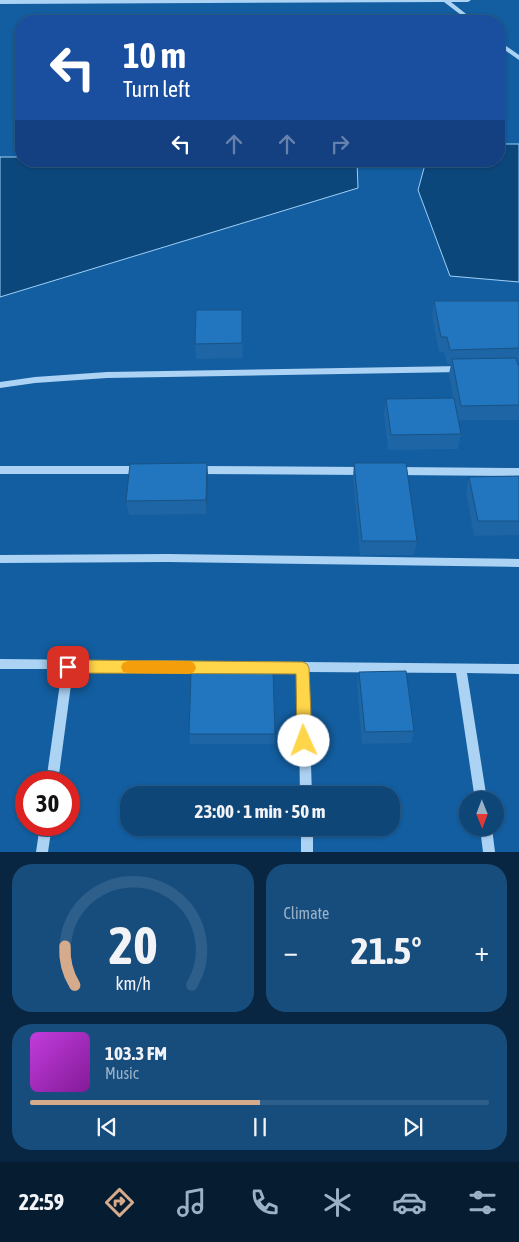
<!DOCTYPE html>
<html lang="en">
<head>
<meta charset="utf-8">
<style>
  body { margin:0; font-family:"Asap Condensed",sans-serif; background:#174d7d; color:#f1f3f6; height:100vh; display:flex; flex-direction:column; font-size:19px; white-space:nowrap }
  * { box-sizing:border-box; margin:0 }
  p { font-size:16px; color:#9bb1c6 }
  .icon { flex:none; width:28px; height:28px; fill:none; stroke:currentColor; stroke-width:2; stroke-linecap:round; stroke-linejoin:round }
  .map { position:relative; height:852px; overflow:hidden }
  .details { display:flex; flex-direction:column; gap:12px; padding:12px; background:#082642; flex:1 }
  .details>* { flex:none }
  .top-card { position:absolute; left:15px; top:15px; width:490px; height:152px; border-radius:20px; box-shadow:0 1px 4px #0004,0 0 0 1px #2e5e8a; background:#1a4fa0; color:#fff; overflow:hidden }
  .needle { width:32px; rotate:179deg }
  .buttons { position:absolute; left:459px; top:791px; display:grid; gap:10px }
  .buttons a { display:grid; place-items:center; width:45px; height:45px; border-radius:50%; background:#0e4678; box-shadow:0 1px 4px #0004,0 0 0 1px #2e5e8a; font-size:25px }
  .speed { position:absolute; left:15px; top:771px; display:flex; gap:10px; font-size:25px; font-weight:700; text-align:center }
  .speed>* { display:grid; place-content:center; width:65px; height:65px; border-radius:50%; background:#0e4678; box-shadow:0 1px 4px #0004,0 0 0 1px #2e5e8a; line-height:1 }
  .speed .limit { border:8px solid #d22; background:#fff; color:#111 }
  .pin { position:absolute; display:grid; place-items:center; width:42px; height:42px; color:#fff; margin:-21px; border-radius:10px; box-shadow:0 2px 8px #0006 }
  .me { position:absolute; width:55px; margin:-28px; rotate:358deg; stroke-linejoin:round; filter:drop-shadow(0 0 4px #0008) }
  .turn { display:flex; align-items:center; gap:18px; height:105px; padding:0 25px; font-size:22px }
  .turn .icon { width:65px; height:65px; stroke-width:2.5 }
  .turn b { display:block; font-size:35px; line-height:42px }
  .lanes { display:flex; align-items:center; height:48px; padding:0 25px; background:#0003; justify-content:center; gap:25px; direction:ltr }
  .lanes .off { opacity:.35 }
  .big { font-size:38px; font-weight:700; line-height:1.1 }
  .details .widget { flex:1; display:flex; flex-direction:column; justify-content:center; gap:8px; min-width:0; padding:0 18px; border-radius:20px; background:#174d7d }
  .details .dial { align-items:center; gap:0 }
  .dial svg { height:130px; overflow:visible; fill:none; stroke:#2e5e8a; stroke-width:7; stroke-linecap:round; text-anchor:middle }
  .dial text { fill:#f1f3f6; stroke:none }
  .song { display:flex; align-items:center; gap:15px }
  .cover { width:60px; height:60px; border-radius:8px; background:linear-gradient(135deg,hsl(290 70% 55%),hsl(290 70% 35%)) }
  .played { height:5px; border-radius:2px; background:linear-gradient(90deg,#d6ab8b 50%,#2e5e8a 50%) }
  .keys { display:flex; justify-content:space-around; direction:ltr }
  .heat { display:flex; justify-content:space-between; align-items:center; font-size:28px; direction:ltr }
  .details .tiles { flex:1; display:grid; gap:12px; grid-template-columns:1fr 1fr }
  .widget:last-child { grid-column:span 2 }
  .trip { position:absolute; left:120px; top:786px; width:280px; height:50px; border-radius:20px; background:#0e4678; box-shadow:0 1px 4px #0004,0 0 0 1px #2e5e8a; font-weight:700; line-height:50px; text-align:center }
  .tab-bar { display:flex; height:80px; justify-content:space-around; align-items:center; background:#061c30; color:#9bb1c6 }
  .tab-bar .icon { width:35px; height:35px }
  .tab-bar .selected { color:#d6ab8b }
  .tab-bar b { font-size:22px; color:#f1f3f6 }
  .map>svg:first-child { display:block }
</style>
</head>
<body>
<div class="map">
<svg width="519" height="852" viewBox="0 0 519 852">
  <rect width="100%" height="100%" fill="#135ea0"/>
  <g fill="#0c477c" stroke="#9ed0f7">
    <polygon points="499,144 519,144 519,282 450,276 418,190 426,161 499,161"/>
    <polygon points="0,157 21,157 21,161 357,161 358,188 0,297"/>
  </g>
  <g fill="none" stroke-linecap="round" stroke-linejoin="round">
    <g fill="#acd3f4" fill-rule="evenodd">
      <polygon points="0,0 471,0 468,2 451,2 475,21 469,21 444,2 0,4"/>
      <polygon points="499,41 519,55 519,60 499,46"/>
      <polygon points="461,366 465,369 461,372 107,378 35,383 0,388 0,382 35,377 107,372"/>
      <polygon points="0,466 141,466 144,467 146,470 144,473 141,474 0,474"/>
      <polygon points="197,466 364,467 367,468 369,471 367,474 364,475 197,474 194,473 192,470 194,467"/>
      <polygon points="397,467 519,468 519,476 397,475 394,474 392,471 394,468"/>
      <polygon points="168,554 519,559 519,567 168,562 0,563 0,555"/>
      <polygon points="0,659 519,664 519,674 467,673 487,800 475,800 456,673 308,672 312,795 300,795 298,672 73,670 58,782 46,782 62,669 0,669"/>
      <polygon points="40,825 52,825 48,852 36,852"/>
      <rect x="301" y="828" width="12" height="24"/>
      <polygon points="480,828 492,828 495,852 483,852"/>
    </g>
  </g>
  <g fill="#1d65a4">
    <polygon points="434,301 519,301 519,363 517,363 519,365 519,420 459,420 461,434 458,449 388,450 384,414 386,399 453,398 449,374 451,364 447,364 444,352 439,352 432,316"/>
    <polygon points="242,310 243,358 196,359 195,344"/>
    <polygon points="207,463 208,478 207,514 129,515 126,501"/>
    <polygon points="354,463 417,541 414,555 360,555 353,477"/>
    <polygon points="519,476 519,535 474,536 466,492 469,477"/>
    <polygon points="359,672 414,731 411,743 362,744 357,684"/>
    <polygon points="189,734 275,734 275,744 190,744"/>
  </g>
  <polygon fill="#185386" points="207,463 208,478 207,514 206,500"/>
  <g fill="#2276bf" stroke="#185386">
    <polygon points="434,301 519,301 519,348 450,350 447,337 441,337"/>
    <polygon points="196,310 242,310 242,343 195,344"/>
    <polygon points="516,358 518,365 519,365 519,405 461,406 452,359"/>
    <polygon points="454,398 461,434 391,435 386,399"/>
    <polygon points="207,463 206,500 126,501 130,464"/>
    <polygon points="354,463 406,463 417,541 362,541"/>
    <polygon points="519,476 519,521 478,521 469,477"/>
    <polygon points="273,671 275,734 189,734 191,673"/>
    <polygon points="406,671 414,731 365,732 359,672"/>
  </g>
  <polygon fill="#ffd54a" stroke="#a68a30" points="68,660 303,662 307,664 309,668 312,741 310,746 304,748 299,746 297,741 296,674 68,673 63,671 61,667 63,662"/>
  <polygon fill="#f59e0b" points="128,661 189,661 194,663 196,668 194,672 189,674 128,673 123,672 121,667 123,663"/>
</svg>
<div class="buttons">
<a><svg class="needle" viewBox="-14 -14 28 28"><path d="M0-13l5 13h-10z" fill="#e53935"/><path d="M0 13l5-13h-10z" fill="#9bb1c6"/></svg></a>
</div>
<div class="speed"><div class="limit">30</div></div>
<div class="pin" style="left:68px;top:667px;background:#d93025"><svg class="icon" aria-label="arrive" viewBox="0 0 24 24"><path d="M6 21V4h12l-3 4 3 4H6"/></svg></div>
<svg class="me" style="left:304px;top:741px" viewBox="-20 -20 40 40"><circle r="19" fill="#fff"/><path d="M0-13L10 11 0 6-10 11z" fill="#ffd54a"/></svg>
<div class="trip">23:00 · 1 min · 50 m</div>
<div class="top-card">
<div class="turn"><svg class="icon" aria-label="left" viewBox="0 0 24 24"><path d="M17 20v-9H6M10 6l-5 5 5 5"/></svg><div><b>10 m</b>Turn left</div></div>
<div class="lanes"><svg class="icon" aria-label="left" viewBox="0 0 24 24"><path d="M17 20v-9H6M10 6l-5 5 5 5"/></svg><svg class="icon off" aria-label="ahead" viewBox="0 0 24 24"><path d="M12 20V5M6 11l6-6 6 6"/></svg><svg class="icon off" aria-label="ahead" viewBox="0 0 24 24"><path d="M12 20V5M6 11l6-6 6 6"/></svg><svg class="icon off" aria-label="right" viewBox="0 0 24 24"><path d="M7 20v-9h11M14 6l5 5-5 5"/></svg></div>
</div>
</div>
<section class="details">
<div class="tiles">
<div class="widget dial"><svg viewBox="0 0 100 80">
<path d="M14 69A42 42 0 1 1 86 69"/>
<path d="M14 69A42 42 0 0 1 8 45" stroke="#d6ab8b"/>
<text x="50" y="56" font-size="32" font-weight="700">20</text>
<text x="50" y="72" font-size="11">km/h</text>
</svg></div>
<div class="widget"><p>Climate</p>
<div class="heat"><a>−</a><b class="big">21.5°</b><a>+</a></div>
</div>
<div class="widget">
<div class="song"><i class="cover"></i><div><b>103.3 FM</b><p>Music</p></div></div>
<div class="played"></div>
<div class="keys"><svg class="icon" aria-label="previous" viewBox="0 0 24 24"><path d="M18 5L8 12l10 7zM5 5v14"/></svg><svg class="icon" aria-label="pause" viewBox="0 0 24 24"><path d="M8 5v14M16 5v14"/></svg><svg class="icon" aria-label="next" viewBox="0 0 24 24"><path d="M6 5l10 7-10 7zM19 5v14"/></svg></div>
</div>
</div>
</section>
<nav class="tab-bar">
<b>22:59</b>
<svg class="icon selected" aria-label="directions" viewBox="0 0 24 24"><path d="M12 3l9 9-9 9-9-9zM9 14v-3h6M13 9l2 2-2 2"/></svg>
<svg class="icon" aria-label="music" viewBox="0 0 24 24"><path d="M9 18V5l10-2v13"/><circle cx="6" cy="18" r="3"/><circle cx="16" cy="16" r="3"/></svg>
<svg class="icon" aria-label="phone" viewBox="0 0 24 24"><path d="M5 4h4l2 5-3 2q2 4 5 5l2-3 5 2v4C11 20 4 13 5 4z"/></svg>
<svg class="icon" aria-label="climate" viewBox="0 0 24 24"><path d="M12 3v18M4 7l16 10M4 17L20 7"/></svg>
<svg class="icon" aria-label="car" viewBox="0 0 24 24"><path d="M5 17H2v-5l4-1 3-4h7l3 4 3 1v5h-3M9 17h6M6 11h13"/><circle cx="7" cy="17" r="2"/><circle cx="17" cy="17" r="2"/></svg>
<svg class="icon" aria-label="filters" viewBox="0 0 24 24"><path d="M4 7h16M4 17h16"/><circle cx="9" cy="7" r="2"/><circle cx="15" cy="17" r="2"/></svg>
</nav>
</body>
</html>
